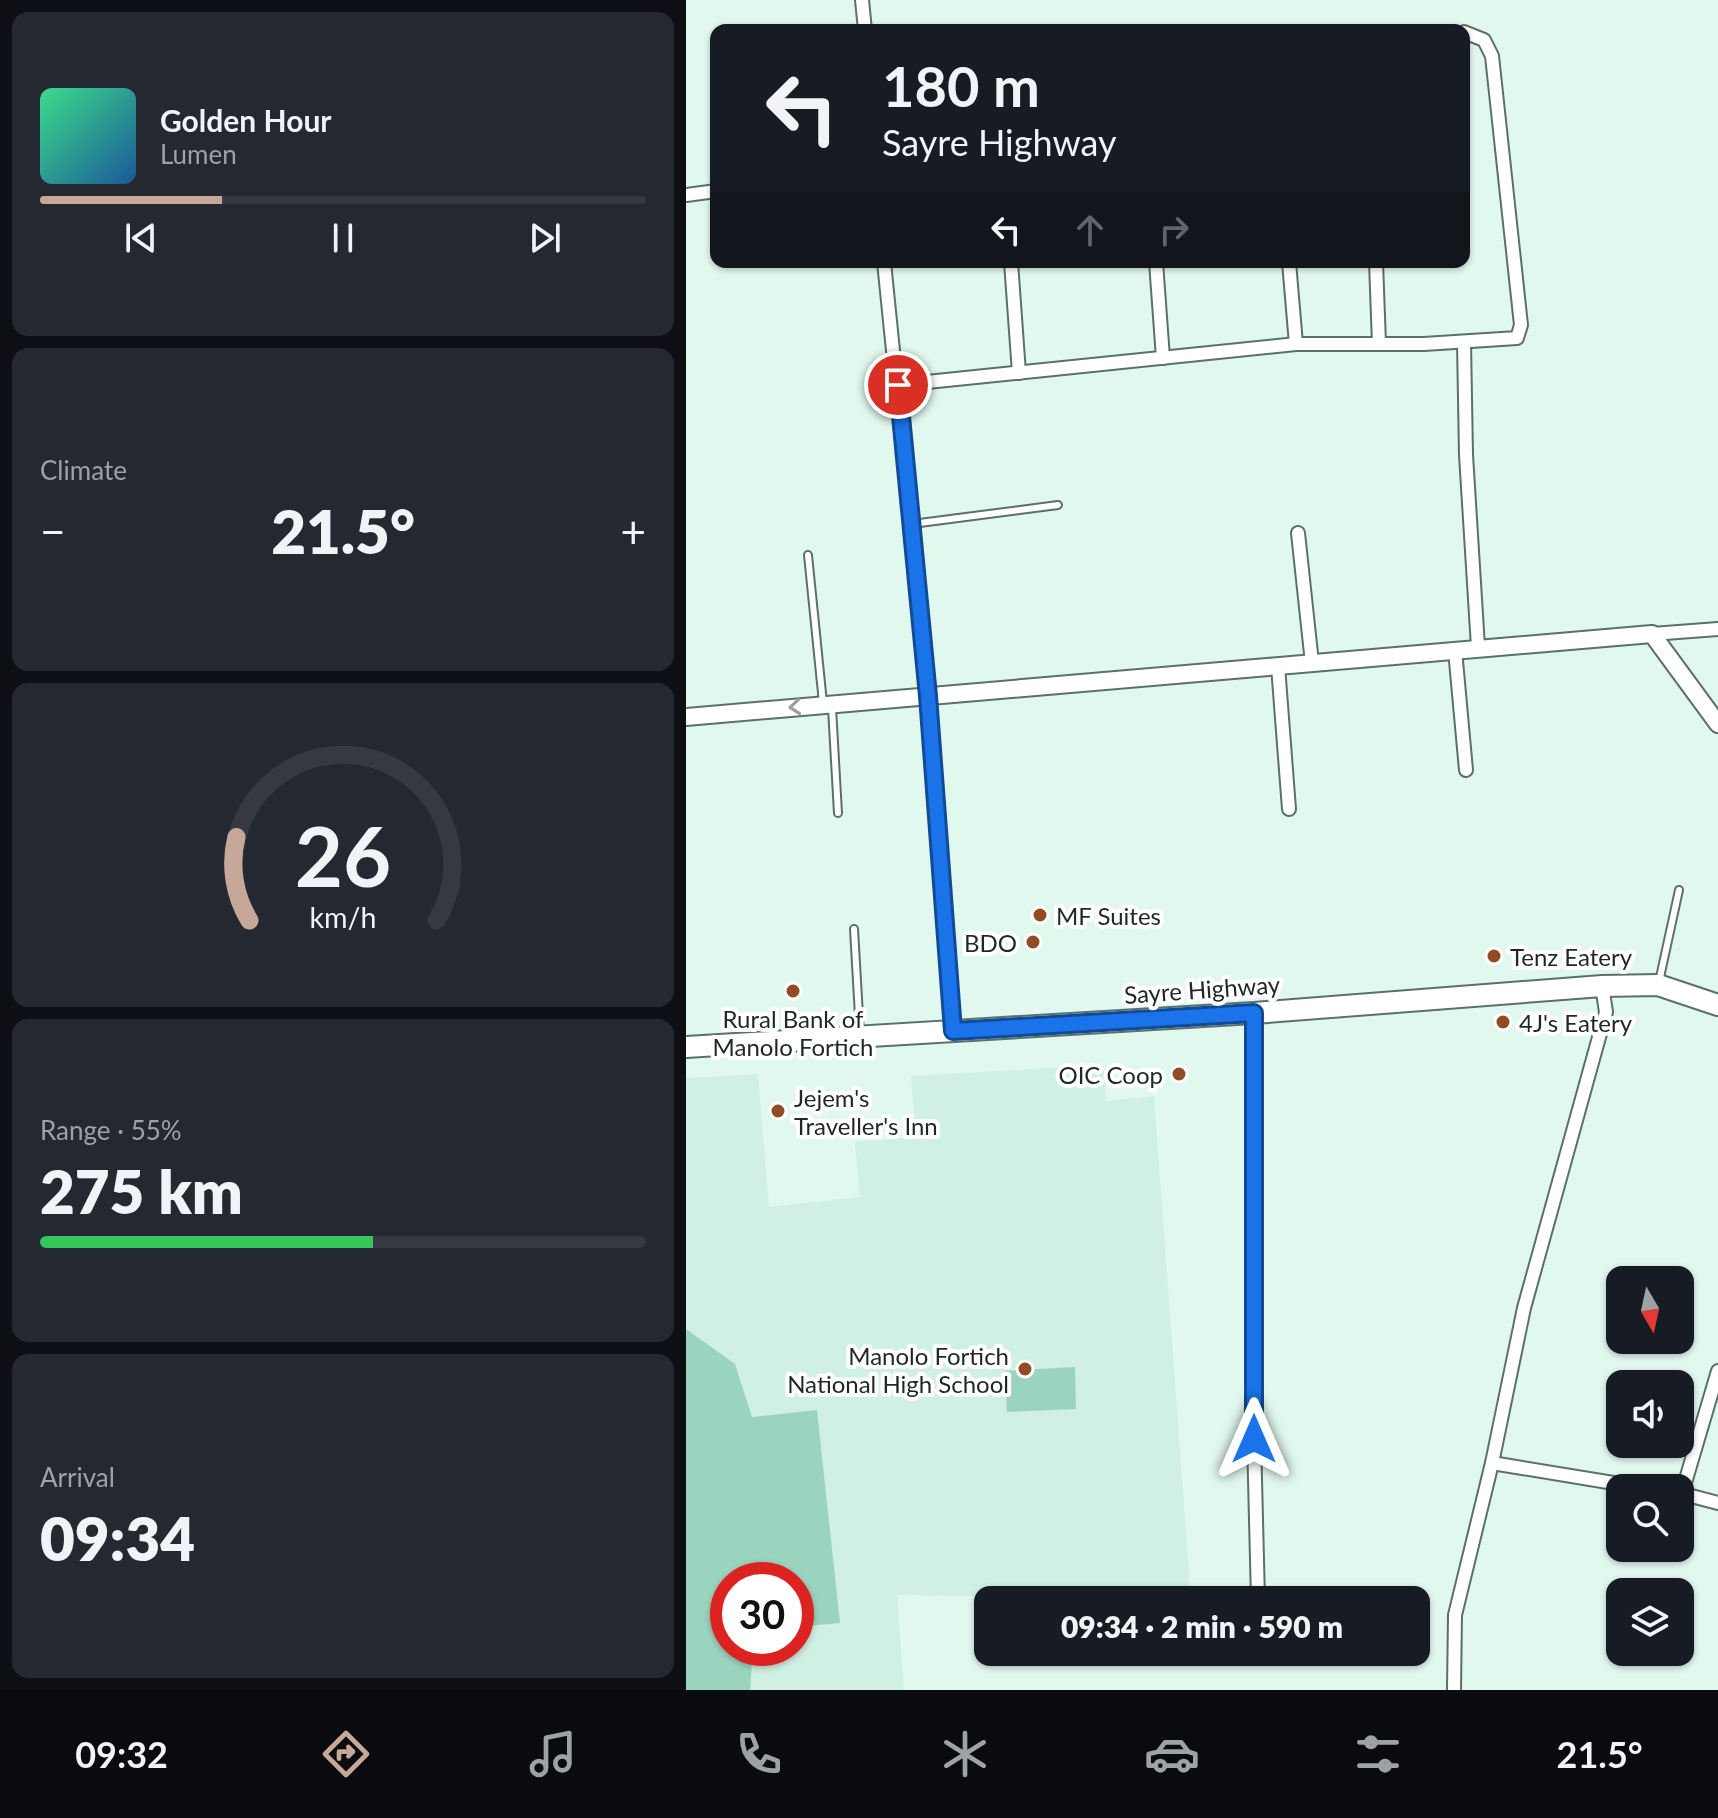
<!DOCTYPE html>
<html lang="en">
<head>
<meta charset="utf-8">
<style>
  body { margin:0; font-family:Lato,sans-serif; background:#242831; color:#f1f3f6; height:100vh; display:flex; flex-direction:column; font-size:30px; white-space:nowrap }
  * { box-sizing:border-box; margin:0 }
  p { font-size:26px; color:#9ea1a6 }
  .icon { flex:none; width:44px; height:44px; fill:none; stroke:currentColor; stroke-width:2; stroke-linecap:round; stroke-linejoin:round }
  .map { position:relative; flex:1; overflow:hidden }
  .details { display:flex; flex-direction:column; gap:12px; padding:12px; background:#0d0f14; width:686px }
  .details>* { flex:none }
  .hud { position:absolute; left:24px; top:24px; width:760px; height:244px; border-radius:16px; box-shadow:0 2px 6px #0004; background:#171b24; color:#f1f3f6; overflow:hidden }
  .needle { width:52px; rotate:171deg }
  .controls { position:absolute; left:920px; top:1266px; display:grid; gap:16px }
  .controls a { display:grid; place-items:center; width:88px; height:88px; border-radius:16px; background:#171b24; box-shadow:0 2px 6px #0004; font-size:40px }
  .speed { position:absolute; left:24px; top:1562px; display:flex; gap:16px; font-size:40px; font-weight:700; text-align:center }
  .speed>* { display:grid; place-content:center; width:104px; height:104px; border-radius:50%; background:#171b24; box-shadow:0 2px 6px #0004; line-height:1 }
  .speed .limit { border:12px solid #d22; background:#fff; color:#111 }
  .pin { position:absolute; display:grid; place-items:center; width:68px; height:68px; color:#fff; margin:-34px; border:4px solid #fff; border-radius:50%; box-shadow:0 2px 8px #0007 }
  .me { position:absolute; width:88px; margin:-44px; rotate:0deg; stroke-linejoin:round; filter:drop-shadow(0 0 6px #0008) }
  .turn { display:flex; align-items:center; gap:28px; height:168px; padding:0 40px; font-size:36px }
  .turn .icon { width:104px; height:104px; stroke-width:2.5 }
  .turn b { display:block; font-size:56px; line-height:68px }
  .lanes { display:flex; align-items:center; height:76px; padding:0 40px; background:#0003; justify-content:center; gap:40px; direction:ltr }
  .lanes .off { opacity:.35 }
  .big { font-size:60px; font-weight:800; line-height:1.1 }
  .details .widget { flex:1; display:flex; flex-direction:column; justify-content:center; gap:12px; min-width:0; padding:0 28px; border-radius:16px; background:#242831 }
  .details .dial { align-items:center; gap:0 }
  .dial svg { height:208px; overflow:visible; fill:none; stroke:#363941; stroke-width:7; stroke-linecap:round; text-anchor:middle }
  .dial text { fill:#f1f3f6; stroke:none }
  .song { display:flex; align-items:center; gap:24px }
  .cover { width:96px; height:96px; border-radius:12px; background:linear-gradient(135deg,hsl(150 70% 55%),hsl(210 70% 35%)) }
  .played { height:8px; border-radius:4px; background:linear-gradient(90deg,#c6a898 30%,#363941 30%) }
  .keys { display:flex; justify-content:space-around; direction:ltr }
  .heat { display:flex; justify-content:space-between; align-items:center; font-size:44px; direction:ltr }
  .charge { height:12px; border-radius:6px; background:linear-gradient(90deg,#34c759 55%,#363941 0) }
  .trip { position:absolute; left:288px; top:1586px; width:456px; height:80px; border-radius:16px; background:#171b24; box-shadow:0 2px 6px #0004; font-weight:800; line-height:80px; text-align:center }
  .menu { display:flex; height:128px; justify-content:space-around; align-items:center; background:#090b0e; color:#9ea1a6 }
  .menu .icon { width:56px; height:56px }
  .menu .current { color:#c6a898 }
  .menu b { font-size:36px; color:#f1f3f6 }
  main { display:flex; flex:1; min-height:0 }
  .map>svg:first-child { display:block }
</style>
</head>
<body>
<main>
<section class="details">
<div class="widget">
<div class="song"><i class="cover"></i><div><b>Golden Hour</b><p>Lumen</p></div></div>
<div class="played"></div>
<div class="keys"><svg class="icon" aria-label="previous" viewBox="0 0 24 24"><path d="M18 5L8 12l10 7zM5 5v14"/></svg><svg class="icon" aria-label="pause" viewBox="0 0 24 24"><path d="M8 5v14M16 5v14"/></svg><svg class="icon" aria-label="next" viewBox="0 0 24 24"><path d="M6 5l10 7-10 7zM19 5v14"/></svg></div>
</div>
<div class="widget"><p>Climate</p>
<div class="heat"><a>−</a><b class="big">21.5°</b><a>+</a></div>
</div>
<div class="widget dial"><svg viewBox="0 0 100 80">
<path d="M14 69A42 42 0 1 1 86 69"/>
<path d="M14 69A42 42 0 0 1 9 37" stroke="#c6a898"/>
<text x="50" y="56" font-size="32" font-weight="700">26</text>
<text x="50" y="72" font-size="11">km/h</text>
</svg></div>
<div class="widget"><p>Range · 55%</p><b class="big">275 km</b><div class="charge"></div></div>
<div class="widget"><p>Arrival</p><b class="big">09:34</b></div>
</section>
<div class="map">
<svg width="1032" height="1690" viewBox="0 0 1032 1690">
  <rect width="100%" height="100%" fill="#e1f8ef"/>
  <path fill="#d0f0e3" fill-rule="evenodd" d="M418 1065 420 1101 468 1096 505 1600 211 1595 218 1690H0V1078L72 1074 83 1207 174 1197 169 1142 230 1137 225 1076ZM42 1580H110V1648H42Z"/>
  <g fill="#9bd4be">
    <polygon points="0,1329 49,1364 66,1417 131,1410 154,1623 110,1627 110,1580 42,1580 42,1648 67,1648 64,1690 0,1690"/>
    <polygon points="389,1367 390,1409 321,1412 319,1371"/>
  </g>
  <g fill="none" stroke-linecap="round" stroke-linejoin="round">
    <g stroke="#5b7067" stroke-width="10">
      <g id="service">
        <polyline points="226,524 372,505"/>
        <polyline points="122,555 137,703"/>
        <polyline points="146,708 152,813"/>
        <polyline points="168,929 174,1033"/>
        <polyline points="973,982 993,890"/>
      </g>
    </g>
    <g stroke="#5b7067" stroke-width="16">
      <g id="minor">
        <polyline points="176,0 179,30"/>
        <polyline points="0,195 30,191"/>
        <polyline points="198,262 242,696 267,1031"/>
        <polyline points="325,262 333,373"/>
        <polyline points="470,262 477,358"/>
        <polyline points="603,262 610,344"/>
        <polyline points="690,262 693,344"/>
        <polyline points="778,342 780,455 792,647"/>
        <polyline points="212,385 610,344 738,344 831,338 835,325 806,56 798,40 778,32"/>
        <polyline points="612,533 626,663"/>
        <polyline points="966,634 1032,629"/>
        <polyline points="769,650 780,770"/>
        <polyline points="592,666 603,809"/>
        <polyline points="568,1013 568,1439 572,1600"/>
        <polyline points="806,1463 958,1488"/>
        <polyline points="994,1493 1032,1503"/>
        <polyline points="996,1493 1032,1371"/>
        <polyline points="768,1690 769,1615 806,1463 838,1308 920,1012 916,986"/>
      </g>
    </g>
    <g stroke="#5b7067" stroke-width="20">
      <polyline id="tertiary" points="0,717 966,634 1032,724"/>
    </g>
    <g stroke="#5b7067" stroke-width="24">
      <polyline id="trunk" points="0,1047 568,1013 916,986 972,985 1032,1005"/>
    </g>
    <use href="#service" stroke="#fff" stroke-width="6"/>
    <use href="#minor" stroke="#fff" stroke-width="12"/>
    <use href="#tertiary" stroke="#fff" stroke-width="16"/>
    <use href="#trunk" stroke="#fff" stroke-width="20"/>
  </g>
  <defs><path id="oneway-chevron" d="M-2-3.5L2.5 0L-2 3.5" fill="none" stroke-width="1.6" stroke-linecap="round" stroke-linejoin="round" transform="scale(2)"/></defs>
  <use stroke="#9a9e9c" href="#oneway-chevron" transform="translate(109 707) rotate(175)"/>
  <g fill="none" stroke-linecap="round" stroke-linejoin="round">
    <g stroke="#114b97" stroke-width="20">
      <polyline id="route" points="212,385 242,696 267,1031 568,1013 568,1439"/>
    </g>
    <use href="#route" stroke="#1a73e8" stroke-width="14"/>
  </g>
  <g fill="#924c25" stroke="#fff" stroke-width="3">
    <circle cx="354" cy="915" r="8"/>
    <circle cx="347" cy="942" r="8"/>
    <circle cx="808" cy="956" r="8"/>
    <circle cx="107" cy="991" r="8"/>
    <circle cx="817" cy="1022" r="8"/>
    <circle cx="493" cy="1074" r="8"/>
    <circle cx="92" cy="1111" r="8"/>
    <circle cx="339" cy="1369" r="8"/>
  </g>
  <g text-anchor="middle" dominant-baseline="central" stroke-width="8" stroke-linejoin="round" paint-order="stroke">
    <g font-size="24" fill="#1f2824" stroke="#fff" text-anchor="start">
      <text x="370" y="915">MF Suites</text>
      <text x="331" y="942" text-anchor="end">BDO</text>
      <text x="824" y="956">Tenz Eatery</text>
      <text x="107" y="1018" text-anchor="middle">Rural Bank of<tspan x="107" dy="28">Manolo Fortich</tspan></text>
      <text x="833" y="1022">4J's Eatery</text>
      <text x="477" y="1074" text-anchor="end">OIC Coop</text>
      <text x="108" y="1097">Jejem's<tspan x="108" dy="28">Traveller's Inn</tspan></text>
      <text x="323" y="1355" text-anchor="end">Manolo Fortich<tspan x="323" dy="28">National High School</tspan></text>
    </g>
    <g font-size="24" fill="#1f2824" stroke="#fff">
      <text transform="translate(516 989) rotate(-4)">Sayre Highway</text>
    </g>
  </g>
</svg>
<div class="controls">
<a><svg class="needle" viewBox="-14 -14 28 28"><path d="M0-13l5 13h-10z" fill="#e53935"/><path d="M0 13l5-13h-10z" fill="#9ea1a6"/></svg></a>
<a><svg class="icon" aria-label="sound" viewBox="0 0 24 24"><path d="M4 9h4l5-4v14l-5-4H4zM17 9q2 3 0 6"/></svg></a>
<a><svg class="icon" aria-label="search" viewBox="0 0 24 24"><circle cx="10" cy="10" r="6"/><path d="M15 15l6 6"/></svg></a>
<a><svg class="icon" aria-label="layers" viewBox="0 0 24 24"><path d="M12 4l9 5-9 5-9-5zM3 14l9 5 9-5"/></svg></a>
</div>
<div class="speed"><div class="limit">30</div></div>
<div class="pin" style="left:212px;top:385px;background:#d93025"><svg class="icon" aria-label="arrive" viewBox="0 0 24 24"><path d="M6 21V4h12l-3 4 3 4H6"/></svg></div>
<svg class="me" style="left:568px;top:1439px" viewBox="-20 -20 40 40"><path d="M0-17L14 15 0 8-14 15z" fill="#1a73e8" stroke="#fff" stroke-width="4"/></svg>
<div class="trip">09:34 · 2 min · 590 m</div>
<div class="hud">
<div class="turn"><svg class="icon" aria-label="left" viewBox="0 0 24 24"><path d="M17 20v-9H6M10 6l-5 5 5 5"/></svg><div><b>180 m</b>Sayre Highway</div></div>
<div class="lanes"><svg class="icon" aria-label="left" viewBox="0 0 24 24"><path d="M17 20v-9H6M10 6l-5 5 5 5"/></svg><svg class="icon off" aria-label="ahead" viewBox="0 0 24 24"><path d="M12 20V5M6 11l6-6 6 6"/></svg><svg class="icon off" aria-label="right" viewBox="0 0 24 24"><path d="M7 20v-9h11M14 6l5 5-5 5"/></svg></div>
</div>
</div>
</main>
<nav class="menu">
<b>09:32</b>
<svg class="icon current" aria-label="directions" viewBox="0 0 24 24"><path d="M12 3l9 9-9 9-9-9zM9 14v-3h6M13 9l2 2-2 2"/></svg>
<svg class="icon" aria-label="music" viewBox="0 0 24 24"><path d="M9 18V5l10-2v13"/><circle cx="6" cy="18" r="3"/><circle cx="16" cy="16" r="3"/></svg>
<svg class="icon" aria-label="phone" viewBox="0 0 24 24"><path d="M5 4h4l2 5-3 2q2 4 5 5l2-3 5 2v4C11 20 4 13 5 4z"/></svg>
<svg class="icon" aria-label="climate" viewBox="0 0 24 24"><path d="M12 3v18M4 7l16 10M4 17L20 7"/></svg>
<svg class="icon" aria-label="car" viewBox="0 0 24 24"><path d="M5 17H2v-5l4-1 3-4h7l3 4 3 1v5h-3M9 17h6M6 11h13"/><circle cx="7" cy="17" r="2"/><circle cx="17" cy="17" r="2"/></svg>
<svg class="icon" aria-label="filters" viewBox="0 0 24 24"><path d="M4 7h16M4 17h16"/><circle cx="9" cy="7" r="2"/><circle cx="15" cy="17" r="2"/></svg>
<b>21.5°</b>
</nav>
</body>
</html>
